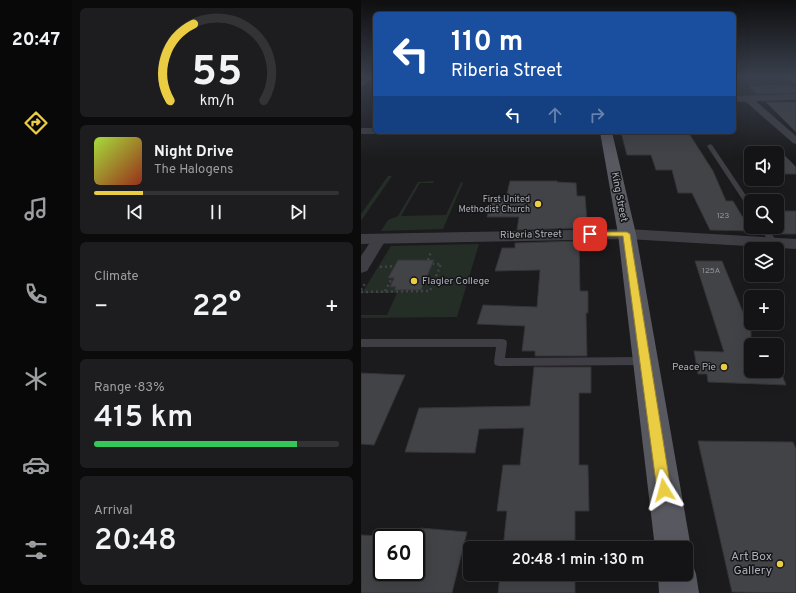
<!DOCTYPE html>
<html lang="en">
<head>
<meta charset="utf-8">
<style>
  body { margin:0; font-family:Overpass,sans-serif; background:#1d1d1f; color:#f1f3f6; height:100vh; display:flex; flex-direction:column; font-size:15px; white-space:nowrap }
  * { box-sizing:border-box; margin:0 }
  p { font-size:13px; color:#9d9ea1 }
  .icon { flex:none; width:22px; height:22px; fill:none; stroke:currentColor; stroke-width:2; stroke-linecap:round; stroke-linejoin:round }
  .map { position:relative; flex:1; overflow:hidden }
  .side { display:flex; flex-direction:column; gap:8px; padding:8px; background:#0b0b0c; width:289px }
  .side>* { flex:none }
  .top-card { position:absolute; left:12px; top:12px; width:363px; height:122px; border-radius:6px; box-shadow:0 4px 16px #0002,0 0 0 1px #333335; background:#1a4fa0; color:#fff; overflow:hidden }
  .buttons { position:absolute; left:383px; top:146px; display:grid; gap:8px }
  .buttons a { display:grid; place-items:center; width:40px; height:40px; border-radius:6px; background:#141416; box-shadow:0 4px 16px #0002,0 0 0 1px #333335; font-size:20px }
  .speed { position:absolute; left:12px; top:529px; display:flex; gap:8px; font-size:20px; font-weight:700; text-align:center }
  .speed>* { display:grid; place-content:center; width:52px; height:52px; border-radius:50%; background:#141416; box-shadow:0 4px 16px #0002,0 0 0 1px #333335; line-height:1 }
  .speed .limit { border:2px solid #111; border-radius:6px; background:#fff; color:#111 }
  .pin { position:absolute; display:grid; place-items:center; width:34px; height:34px; color:#fff; margin:-17px; border-radius:8px; box-shadow:0 2px 6px #0006 }
  .me { position:absolute; width:44px; margin:-22px; rotate:352deg; stroke-linejoin:round; filter:drop-shadow(0 0 3px #0008) }
  .turn { display:flex; align-items:center; gap:14px; height:84px; padding:0 12px; font-size:18px }
  .turn .icon { width:52px; height:52px; stroke-width:2.5 }
  .turn b { display:block; font-size:28px; line-height:34px }
  .lanes { display:flex; align-items:center; height:38px; padding:0 12px; background:#0003; justify-content:center; gap:20px; direction:ltr }
  .lanes .off { opacity:.35 }
  .big { font-size:30px; font-weight:600; line-height:1.1 }
  .side .widget { flex:1; display:flex; flex-direction:column; justify-content:center; gap:6px; min-width:0; padding:0 14px; border-radius:6px; background:#1d1d1f }
  .side .dial { align-items:center; gap:0 }
  .dial svg { height:104px; overflow:visible; fill:none; stroke:#333335; stroke-width:7; stroke-linecap:round; text-anchor:middle }
  .dial text { fill:#f1f3f6; stroke:none }
  .song { display:flex; align-items:center; gap:12px }
  .cover { width:48px; height:48px; border-radius:6px; background:linear-gradient(135deg,hsl(80 70% 55%),hsl(10 70% 35%)) }
  .played { height:4px; border-radius:2px; background:linear-gradient(90deg,#ebcd44 20%,#333335 20%) }
  .keys { display:flex; justify-content:space-around; direction:ltr }
  .heat { display:flex; justify-content:space-between; align-items:center; font-size:22px; direction:ltr }
  .charge { height:6px; border-radius:3px; background:linear-gradient(90deg,#34c759 83%,#333335 0) }
  .trip { position:absolute; left:102px; top:541px; width:230px; height:40px; border-radius:6px; background:#141416; box-shadow:0 4px 16px #0002,0 0 0 1px #333335; font-weight:600; line-height:40px; text-align:center }
  main { display:flex; flex:1; min-height:0 }
  .dock { display:flex; flex-direction:column; width:72px; justify-content:space-around; align-items:center; background:#080809; color:#9d9ea1 }
  .dock .icon { width:28px; height:28px }
  .dock .active { color:#ebcd44 }
  .dock b { font-size:18px; color:#f1f3f6 }
  .map>svg:first-child { display:block }
</style>
</head>
<body>
<main>
<nav class="dock">
<b>20:47</b>
<svg class="icon active" aria-label="directions" viewBox="0 0 24 24"><path d="M12 3l9 9-9 9-9-9zM9 14v-3h6M13 9l2 2-2 2"/></svg>
<svg class="icon" aria-label="music" viewBox="0 0 24 24"><path d="M9 18V5l10-2v13"/><circle cx="6" cy="18" r="3"/><circle cx="16" cy="16" r="3"/></svg>
<svg class="icon" aria-label="phone" viewBox="0 0 24 24"><path d="M5 4h4l2 5-3 2q2 4 5 5l2-3 5 2v4C11 20 4 13 5 4z"/></svg>
<svg class="icon" aria-label="climate" viewBox="0 0 24 24"><path d="M12 3v18M4 7l16 10M4 17L20 7"/></svg>
<svg class="icon" aria-label="car" viewBox="0 0 24 24"><path d="M5 17H2v-5l4-1 3-4h7l3 4 3 1v5h-3M9 17h6M6 11h13"/><circle cx="7" cy="17" r="2"/><circle cx="17" cy="17" r="2"/></svg>
<svg class="icon" aria-label="filters" viewBox="0 0 24 24"><path d="M4 7h16M4 17h16"/><circle cx="9" cy="7" r="2"/><circle cx="15" cy="17" r="2"/></svg>
</nav>
<section class="side">
<div class="widget dial"><svg viewBox="0 0 100 80">
<path d="M14 69A42 42 0 1 1 86 69"/>
<path d="M14 69A42 42 0 0 1 32 10" stroke="#ebcd44"/>
<text x="50" y="56" font-size="32" font-weight="700">55</text>
<text x="50" y="72" font-size="11">km/h</text>
</svg></div>
<div class="widget">
<div class="song"><i class="cover"></i><div><b>Night Drive</b><p>The Halogens</p></div></div>
<div class="played"></div>
<div class="keys"><svg class="icon" aria-label="previous" viewBox="0 0 24 24"><path d="M18 5L8 12l10 7zM5 5v14"/></svg><svg class="icon" aria-label="pause" viewBox="0 0 24 24"><path d="M8 5v14M16 5v14"/></svg><svg class="icon" aria-label="next" viewBox="0 0 24 24"><path d="M6 5l10 7-10 7zM19 5v14"/></svg></div>
</div>
<div class="widget"><p>Climate</p>
<div class="heat"><a>−</a><b class="big">22°</b><a>+</a></div>
</div>
<div class="widget"><p>Range · 83%</p><b class="big">415 km</b><div class="charge"></div></div>
<div class="widget"><p>Arrival</p><b class="big">20:48</b></div>
</section>
<div class="map">
<svg width="435" height="593" viewBox="0 0 435 593">
  <rect width="100%" height="100%" fill="#1b1b1d"/>
  <g fill="#252d27">
    <polygon points="373,79 387,83 420,82 418,80 424,80 435,86 435,95 378,97 373,93"/>
    <polygon points="27,176 31,176 0,221 0,214"/>
    <polygon points="73,181 72,183 59,183 40,216 85,215 100,182 102,183 82,229 20,231 27,220 37,216 57,182"/>
    <polygon points="118,244 96,317 0,318 0,315 26,315 36,293 1,293 30,246"/>
  </g>
  <g fill="#424347" stroke="#353539">
    <polygon points="429,85 435,88 435,93 396,94 388,86"/>
    <polygon points="405,102 435,102 435,132"/>
    <polygon points="260,132 327,132 352,171 365,201 372,201 390,231 349,230 331,193 317,193 311,170 295,170 290,155 266,155"/>
    <polygon points="416,148 435,167 435,174 416,174"/>
    <polygon points="149,181 196,181 196,182 215,183 216,196 224,196 226,221 218,221 218,228 156,230 158,217 126,217 130,201 132,201 133,198 145,198"/>
    <rect x="416" y="211" width="19" height="23"/>
    <polygon points="218,241 219,291 227,291 227,313 225,313 226,356 174,356 174,351 161,351 164,326 116,324 122,305 176,307 179,270 134,271 141,248 154,248 154,243"/>
    <polygon points="37,260 73,260 60,290 33,290 35,287 29,287 33,278 27,278"/>
    <polygon points="334,261 361,261 390,332 390,371 416,371 416,362 425,385 347,382 346,374 337,374 333,351 363,352"/>
    <polygon points="173,367 230,367 230,393 218,393 218,465 227,465 228,511 214,511 214,548 142,548 146,511 136,511 142,465 159,465 163,428 118,429 114,453 44,452 58,408 169,406"/>
    <polygon points="0,373 44,375 13,445 0,444"/>
    <polygon points="337,441 432,442 435,449 435,593 371,592"/>
    <polygon points="59,528 106,532 91,593 0,593 0,535 21,536 21,572 55,572 55,541"/>
    <polygon points="139,574 214,574 214,593 137,593"/>
  </g>
  <g fill="none" stroke-linecap="round" stroke-linejoin="round">
    <polyline stroke="#424349" stroke-width="1" stroke-dasharray="1 1.5" stroke-linecap="butt" points="387,83 414,82"/>
    <g stroke="#424349" stroke-width="2.5" stroke-dasharray="2 3" stroke-linecap="butt">
      <polyline points="67,260 70,252"/>
      <polyline points="19,267 33,266"/>
      <polyline points="0,290 5,282"/>
      <polyline points="24,291 31,278"/>
      <polyline points="0,292 69,291 80,264 72,264"/>
    </g>
    <g fill="#3e3e44" fill-rule="evenodd">
      <polygon points="349,144 351,145 390,203 390,210 387,208 346,146"/>
      <polygon points="398,227 406,227 417,243 416,245 410,245"/>
      <polygon points="0,339 141,339 145,340 146,343 144,358 283,357 287,358 288,361 287,364 283,365 138,366 134,365 133,362 135,347 0,347"/>
    </g>
    <g fill="#3e3e44" fill-rule="evenodd">
      <polygon points="8,76 14,76 14,78 0,87 0,82"/>
      <polygon points="420,76 428,76 435,80 435,85"/>
      <polygon points="384,97 390,97 435,136 435,144 432,143 384,101"/>
      <polygon points="0,128 14,128 14,132 18,132 14,134 0,134"/>
      <polygon points="19,234 24,235 26,238 6,271 0,273 0,256 14,235"/>
    </g>
    <g fill="#3e3e44" fill-rule="evenodd">
      <polygon points="435,94 435,100 373,102 373,96"/>
      <polygon points="266,229 435,239 435,249 266,239 0,244 0,234"/>
    </g>
    <polygon fill="#585861" fill-rule="evenodd" points="239,132 251,132 275,234 330,548 326,559 330,560 335,574 338,593 298,593 297,574 325,574 325,548 294,548 257,234"/>
  </g>
  <linearGradient id="sky" x2="0" y2="1"><stop stop-color="#0f0f10"/><stop offset="0.48" stop-color="#393f4c"/><stop offset="1" stop-color="#393f4c" stop-opacity="0"/></linearGradient>
  <rect width="435" height="159" fill="url(#sky)"/>
  <polygon fill="#ebcd44" stroke="#99852c" points="229,232 266,232 269,234 310,490 308,495 303,497 298,495 296,490 262,236 227,236 227,233"/>
  <g fill="#ebcd44" stroke="#161618" stroke-width="1.5">
    <circle cx="177" cy="204" r="4"/>
    <circle cx="53" cy="281" r="4"/>
    <circle cx="363" cy="367" r="4"/>
    <circle cx="419" cy="564" r="4"/>
  </g>
  <g text-anchor="middle" dominant-baseline="central" stroke-width="3" stroke-linejoin="round" paint-order="stroke">
    <g font-size="8" fill="#93959f">
      <text x="362" y="216">123</text>
      <text x="350" y="271">125A</text>
    </g>
    <g font-size="9" fill="#aeb0bc" stroke="#161618" text-anchor="end">
      <text x="169" y="199">First United<tspan x="169" dy="10">Methodist Church</tspan></text>
    </g>
    <g font-size="10" fill="#aeb0bc" stroke="#161618">
      <text transform="translate(258 197) rotate(79)">King Street</text>
      <text transform="translate(170 235) rotate(-1)">Riberia Street</text>
    </g>
    <g font-size="10" fill="#aeb0bc" stroke="#161618" text-anchor="start">
      <text x="61" y="281">Flagler College</text>
      <text x="355" y="367" text-anchor="end">Peace Pie</text>
    </g>
    <g font-size="12" fill="#aeb0bc" stroke="#161618" text-anchor="end">
      <text x="411" y="557">Art Box<tspan x="411" dy="14">Gallery</tspan></text>
    </g>
  </g>
</svg>
<div class="buttons">
<a><svg class="icon" aria-label="sound" viewBox="0 0 24 24"><path d="M4 9h4l5-4v14l-5-4H4zM17 9q2 3 0 6"/></svg></a>
<a><svg class="icon" aria-label="search" viewBox="0 0 24 24"><circle cx="10" cy="10" r="6"/><path d="M15 15l6 6"/></svg></a>
<a><svg class="icon" aria-label="layers" viewBox="0 0 24 24"><path d="M12 4l9 5-9 5-9-5zM3 14l9 5 9-5"/></svg></a>
<a>+</a>
<a>−</a>
</div>
<div class="speed"><div class="limit">60</div></div>
<div class="pin" style="left:229px;top:234px;background:#d93025"><svg class="icon" aria-label="arrive" viewBox="0 0 24 24"><path d="M6 21V4h12l-3 4 3 4H6"/></svg></div>
<svg class="me" style="left:303px;top:490px" viewBox="-20 -20 40 40"><path d="M0-17L14 15 0 8-14 15z" fill="#ebcd44" stroke="#fff" stroke-width="4"/></svg>
<div class="trip">20:48 · 1 min · 130 m</div>
<div class="top-card">
<div class="turn"><svg class="icon" aria-label="left" viewBox="0 0 24 24"><path d="M17 20v-9H6M10 6l-5 5 5 5"/></svg><div><b>110 m</b>Riberia Street</div></div>
<div class="lanes"><svg class="icon" aria-label="left" viewBox="0 0 24 24"><path d="M17 20v-9H6M10 6l-5 5 5 5"/></svg><svg class="icon off" aria-label="ahead" viewBox="0 0 24 24"><path d="M12 20V5M6 11l6-6 6 6"/></svg><svg class="icon off" aria-label="right" viewBox="0 0 24 24"><path d="M7 20v-9h11M14 6l5 5-5 5"/></svg></div>
</div>
</div>
</main>
</body>
</html>
